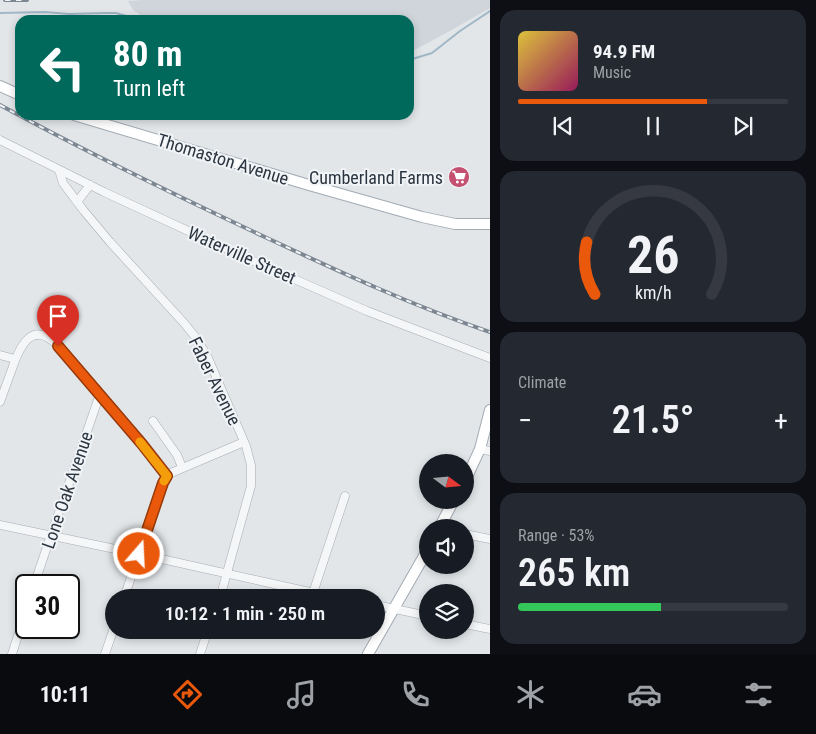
<!DOCTYPE html>
<html lang="en">
<head>
<meta charset="utf-8">
<style>
  body { margin:0; font-family:"Roboto Condensed",sans-serif; background:#242831; color:#f1f3f6; height:100vh; display:flex; flex-direction:column; font-size:19px; white-space:nowrap }
  * { box-sizing:border-box; margin:0 }
  p { font-size:16px; color:#9ea1a6 }
  .icon { flex:none; width:28px; height:28px; fill:none; stroke:currentColor; stroke-width:2; stroke-linecap:round; stroke-linejoin:round }
  .map { position:relative; flex:1; overflow:hidden }
  .panel { display:flex; flex-direction:column; gap:10px; padding:10px; background:#0d0f14; width:326px }
  .panel>* { flex:none }
  .top-card { position:absolute; left:15px; top:15px; width:399px; height:105px; border-radius:15px; box-shadow:0 2px 8px #0003; background:#00695c; color:#fff; overflow:hidden }
  .needle { width:32px; rotate:106deg }
  .tools { position:absolute; left:419px; top:454px; display:grid; gap:10px }
  .tools a { display:grid; place-items:center; width:55px; height:55px; border-radius:50%; background:#171b24; box-shadow:0 2px 8px #0003; font-size:25px }
  .speed { position:absolute; left:15px; top:574px; display:flex; gap:10px; font-size:25px; font-weight:700; text-align:center }
  .speed>* { display:grid; place-content:center; width:65px; height:65px; border-radius:50%; background:#171b24; box-shadow:0 2px 8px #0003; line-height:1 }
  .speed .limit { border:2px solid #111; border-radius:8px; background:#fff; color:#111 }
  .pin { position:absolute; display:grid; place-items:center; width:42px; height:42px; color:#fff; margin:-51px -21px; border-radius:50% 50% 50% 0; rotate:-45deg; box-shadow:0 0 5px #0007 }
  .pin .icon { rotate:45deg }
  .me { position:absolute; width:55px; margin:-28px; rotate:19deg; stroke-linejoin:round; filter:drop-shadow(0 0 4px #0008) }
  .turn { display:flex; align-items:center; gap:18px; height:105px; padding:0 15px; font-size:22px }
  .turn .icon { width:65px; height:65px; stroke-width:2.5 }
  .turn b { display:block; font-size:35px; line-height:42px }
  .big { font-size:38px; font-weight:600; line-height:1.1 }
  .panel .tile { flex:1; display:flex; flex-direction:column; justify-content:center; gap:8px; min-width:0; padding:0 18px; border-radius:15px; background:#242831 }
  .panel .dial { align-items:center; gap:0 }
  .dial svg { height:130px; overflow:visible; fill:none; stroke:#363941; stroke-width:7; stroke-linecap:round; text-anchor:middle }
  .dial text { fill:#f1f3f6; stroke:none }
  .song { display:flex; align-items:center; gap:15px }
  .cover { width:60px; height:60px; border-radius:8px; background:linear-gradient(135deg,hsl(50 70% 55%),hsl(330 70% 35%)) }
  .played { height:5px; border-radius:2px; background:linear-gradient(90deg,#ea580c 70%,#363941 70%) }
  .keys { display:flex; justify-content:space-around; direction:ltr }
  .heat { display:flex; justify-content:space-between; align-items:center; font-size:28px; direction:ltr }
  .charge { height:8px; border-radius:4px; background:linear-gradient(90deg,#34c759 53%,#363941 0) }
  .trip { position:absolute; left:105px; top:589px; width:280px; height:50px; border-radius:25px; background:#171b24; box-shadow:0 2px 8px #0003; font-weight:600; line-height:50px; text-align:center }
  .menu { display:flex; height:80px; justify-content:space-around; align-items:center; background:#090b0e; color:#9ea1a6 }
  .menu .icon { width:35px; height:35px }
  .menu .on { color:#ea580c }
  .menu b { font-size:22px; color:#f1f3f6 }
  main { display:flex; flex:1; min-height:0 }
  .map>svg:first-child { display:block }
</style>
</head>
<body>
<main>
<div class="map">
<svg width="490" height="654" viewBox="0 0 490 654">
  <rect width="100%" height="100%" fill="#e2e6e9"/>
  <polygon fill="#d0d5db" points="143,0 490,0 490,8 450,31 409,53 409,20 148,20 133,10 128,1"/>
  <g fill="none" stroke-linecap="round" stroke-linejoin="round">
    <g stroke="#a0b7c6" stroke-width="2">
      <polyline points="0,13 45,12 69,14 104,13 116,13 137,19 138,20"/>
      <polyline points="409,60 432,53 460,31 490,11"/>
    </g>
    <g stroke="#a7adb3" stroke-width="9">
      <g id="minor">
        <polyline points="0,140 104,192 253,261 367,311 490,358"/>
        <polyline points="59,170 63,183 84,211 110,242 184,323 197,339 208,358 246,446 251,465 251,486 220,598"/>
        <polyline points="77,202 90,185"/>
        <polyline points="0,355 15,359"/>
        <path d="M0 402C4 391 8 380 12 369 20 345 33 319 58 346L142 444 167 476"/>
        <polyline points="153,421 177,455 182,467"/>
        <polyline points="480,449 490,451"/>
        <polyline points="0,525 139,554 337,598"/>
        <polyline points="465,534 490,539"/>
        <polyline points="34,585 51,535 100,394"/>
        <polyline points="313,593 345,496"/>
        <polyline points="124,598 163,483 167,476 171,473 244,442"/>
        <polyline points="376,605 428,616"/>
        <polyline points="465,624 490,629"/>
        <polyline points="12,654 26,611"/>
        <polyline points="105,654 114,628"/>
        <polyline points="200,654 208,630"/>
      </g>
    </g>
    <g stroke="#a2abb4" stroke-width="12">
      <g id="major">
        <polyline points="0,86 20,95"/>
        <polyline points="74,115 309,185 422,217 455,224 490,224"/>
        <polyline points="465,481 480,449 490,410"/>
        <polyline points="439,528 454,500"/>
        <polyline points="368,654 428,549"/>
      </g>
    </g>
    <use href="#minor" stroke="#f4f6f8" stroke-width="8"/>
    <use href="#major" stroke="#fff" stroke-width="10"/>
    <g stroke="#7d8792" stroke-width="4">
      <g id="rail">
        <polyline points="5,0 27,0"/>
        <path d="M0 105C88 153 177 196 267 238 340 272 413 306 490 332"/>
      </g>
    </g>
    <use href="#rail" stroke="#f1f4f7" stroke-width="2" stroke-dasharray="5.5" stroke-linecap="butt"/>
  </g>
  <g fill="none" stroke-linecap="round" stroke-linejoin="round">
    <g stroke="#983908" stroke-width="12">
      <polyline id="route" points="58,346 142,444 167,476 163,483 139,554"/>
    </g>
    <use href="#route" stroke="#ea580c" stroke-width="9"/>
    <polyline stroke="#f59e0b" stroke-width="9" points="140,442 167,476 164,481"/>
  </g>
  <defs>
    <g id="supermarket-disc" transform="scale(1.125)"><circle r="9.5" fill="#c45171" stroke="#f1f4f7"/><path d="M-6-5.5h2.5l.6 2H6L4.5 2H-2.5L-4.4-4H-6ZM-1.5 3.2a1.3 1.3 0 1 0 .1 0ZM3 3.2a1.3 1.3 0 1 0 .1 0Z" fill="#fff"/></g>
  </defs>
  <g fill-rule="evenodd">
    <use href="#supermarket-disc" x="459" y="177"/>
  </g>
  <g text-anchor="middle" dominant-baseline="central" stroke-width="4" stroke-linejoin="round" paint-order="stroke">
    <g font-size="18" fill="#2b3540" stroke="#f1f4f7">
      <text transform="translate(223 159) rotate(17)">Thomaston Avenue</text>
      <text transform="translate(242 255) rotate(24)">Waterville Street</text>
      <text transform="translate(215 381) rotate(64)">Faber Avenue</text>
      <text transform="translate(67 490) rotate(-71)">Lone Oak Avenue</text>
    </g>
    <g font-size="18" fill="#2b3540" stroke="#f1f4f7" text-anchor="end">
      <text x="443" y="177">Cumberland Farms</text>
    </g>
  </g>
</svg>
<div class="tools">
<a><svg class="needle" viewBox="-14 -14 28 28"><path d="M0-13l5 13h-10z" fill="#e53935"/><path d="M0 13l5-13h-10z" fill="#9ea1a6"/></svg></a>
<a><svg class="icon" aria-label="sound" viewBox="0 0 24 24"><path d="M4 9h4l5-4v14l-5-4H4zM17 9q2 3 0 6"/></svg></a>
<a><svg class="icon" aria-label="layers" viewBox="0 0 24 24"><path d="M12 4l9 5-9 5-9-5zM3 14l9 5 9-5"/></svg></a>
</div>
<div class="speed"><div class="limit">30</div></div>
<div class="pin" style="left:58px;top:346px;background:#d93025"><svg class="icon" aria-label="arrive" viewBox="0 0 24 24"><path d="M6 21V4h12l-3 4 3 4H6"/></svg></div>
<svg class="me" style="left:139px;top:554px" viewBox="-20 -20 40 40"><circle r="17" fill="#ea580c" stroke="#fff" stroke-width="3"/><path d="M0-11L8 9 0 5-8 9z" fill="#fff"/></svg>
<div class="trip">10:12 · 1 min · 250 m</div>
<div class="top-card">
<div class="turn"><svg class="icon" aria-label="left" viewBox="0 0 24 24"><path d="M17 20v-9H6M10 6l-5 5 5 5"/></svg><div><b>80 m</b>Turn left</div></div>
</div>
</div>
<section class="panel">
<div class="tile">
<div class="song"><i class="cover"></i><div><b>94.9 FM</b><p>Music</p></div></div>
<div class="played"></div>
<div class="keys"><svg class="icon" aria-label="previous" viewBox="0 0 24 24"><path d="M18 5L8 12l10 7zM5 5v14"/></svg><svg class="icon" aria-label="pause" viewBox="0 0 24 24"><path d="M8 5v14M16 5v14"/></svg><svg class="icon" aria-label="next" viewBox="0 0 24 24"><path d="M6 5l10 7-10 7zM19 5v14"/></svg></div>
</div>
<div class="tile dial"><svg viewBox="0 0 100 80">
<path d="M14 69A42 42 0 1 1 86 69"/>
<path d="M14 69A42 42 0 0 1 9 37" stroke="#ea580c"/>
<text x="50" y="56" font-size="32" font-weight="700">26</text>
<text x="50" y="72" font-size="11">km/h</text>
</svg></div>
<div class="tile"><p>Climate</p>
<div class="heat"><a>−</a><b class="big">21.5°</b><a>+</a></div>
</div>
<div class="tile"><p>Range · 53%</p><b class="big">265 km</b><div class="charge"></div></div>
</section>
</main>
<nav class="menu">
<b>10:11</b>
<svg class="icon on" aria-label="directions" viewBox="0 0 24 24"><path d="M12 3l9 9-9 9-9-9zM9 14v-3h6M13 9l2 2-2 2"/></svg>
<svg class="icon" aria-label="music" viewBox="0 0 24 24"><path d="M9 18V5l10-2v13"/><circle cx="6" cy="18" r="3"/><circle cx="16" cy="16" r="3"/></svg>
<svg class="icon" aria-label="phone" viewBox="0 0 24 24"><path d="M5 4h4l2 5-3 2q2 4 5 5l2-3 5 2v4C11 20 4 13 5 4z"/></svg>
<svg class="icon" aria-label="climate" viewBox="0 0 24 24"><path d="M12 3v18M4 7l16 10M4 17L20 7"/></svg>
<svg class="icon" aria-label="car" viewBox="0 0 24 24"><path d="M5 17H2v-5l4-1 3-4h7l3 4 3 1v5h-3M9 17h6M6 11h13"/><circle cx="7" cy="17" r="2"/><circle cx="17" cy="17" r="2"/></svg>
<svg class="icon" aria-label="filters" viewBox="0 0 24 24"><path d="M4 7h16M4 17h16"/><circle cx="9" cy="7" r="2"/><circle cx="15" cy="17" r="2"/></svg>
</nav>
</body>
</html>
